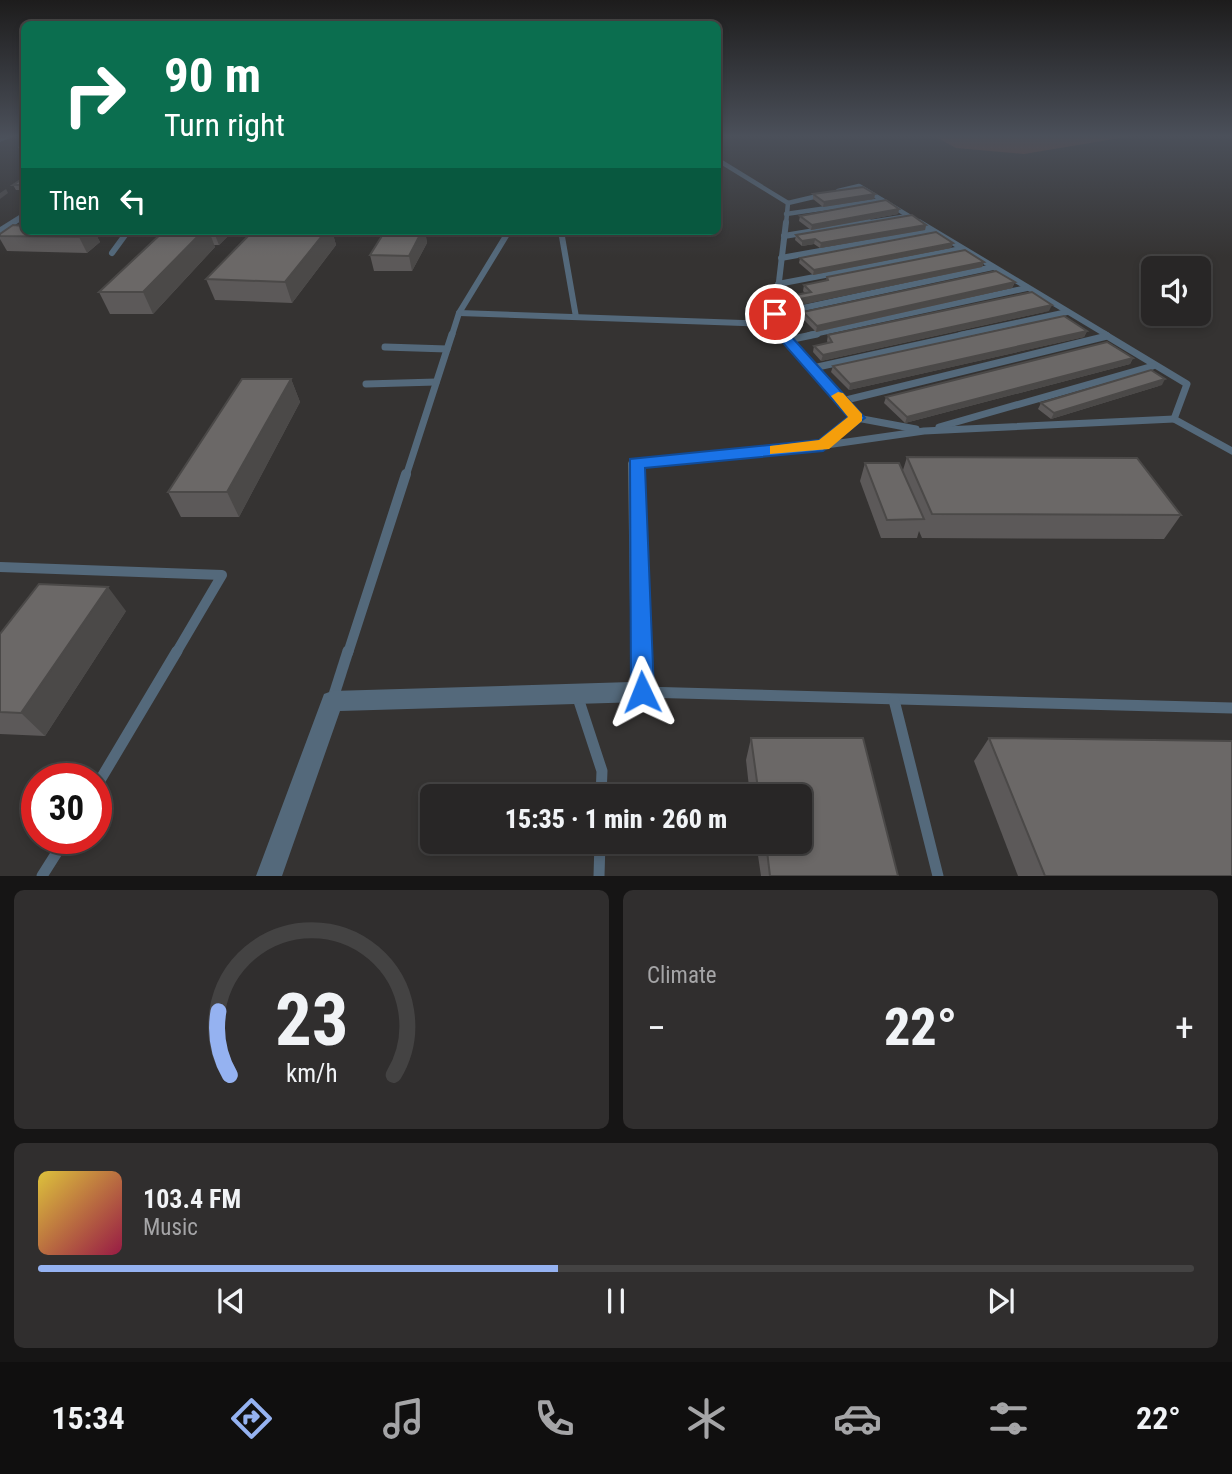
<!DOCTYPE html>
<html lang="en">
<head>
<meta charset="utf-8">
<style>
  body { margin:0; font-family:"Roboto Condensed",sans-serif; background:#302e2e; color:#f1f3f6; height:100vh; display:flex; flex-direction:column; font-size:26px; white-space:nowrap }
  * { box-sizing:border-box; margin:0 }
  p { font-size:23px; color:#a5a5a7 }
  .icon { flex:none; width:38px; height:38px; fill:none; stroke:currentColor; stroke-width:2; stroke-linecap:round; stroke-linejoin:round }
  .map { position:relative; height:876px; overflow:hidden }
  .drawer { display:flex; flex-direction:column; gap:14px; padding:14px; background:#161515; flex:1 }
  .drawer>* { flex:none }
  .guide { position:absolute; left:21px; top:21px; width:700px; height:214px; border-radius:10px; box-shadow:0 4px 10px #0003,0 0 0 2px #444343; background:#0b6e4f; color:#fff; overflow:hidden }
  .buttons { position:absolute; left:1141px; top:256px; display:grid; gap:14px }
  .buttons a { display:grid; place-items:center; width:70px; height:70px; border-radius:10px; background:#282626; box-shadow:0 4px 10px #0003,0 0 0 2px #444343; font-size:35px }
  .speed { position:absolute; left:21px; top:763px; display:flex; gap:14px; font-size:35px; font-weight:700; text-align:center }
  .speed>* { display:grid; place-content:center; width:91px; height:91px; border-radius:50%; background:#282626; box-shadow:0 4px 10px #0003,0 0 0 2px #444343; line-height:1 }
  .speed .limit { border:10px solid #d22; background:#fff; color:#111 }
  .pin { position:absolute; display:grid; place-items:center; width:60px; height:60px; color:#fff; margin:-30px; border:4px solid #fff; border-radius:50%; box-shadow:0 2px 7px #0007 }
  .me { position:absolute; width:77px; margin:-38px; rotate:358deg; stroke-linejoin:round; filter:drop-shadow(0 0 5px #0008) }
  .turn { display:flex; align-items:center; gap:24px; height:147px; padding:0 28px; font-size:32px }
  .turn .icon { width:91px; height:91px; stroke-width:2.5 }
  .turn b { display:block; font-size:49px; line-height:60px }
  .then { display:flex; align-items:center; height:66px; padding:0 28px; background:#0003; gap:14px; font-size:26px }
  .big { font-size:52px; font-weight:800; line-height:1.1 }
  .drawer .card { flex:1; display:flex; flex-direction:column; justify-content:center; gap:10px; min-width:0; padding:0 24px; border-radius:10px; background:#302e2e }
  .drawer .dial { align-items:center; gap:0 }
  .dial svg { height:182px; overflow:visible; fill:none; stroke:#444343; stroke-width:7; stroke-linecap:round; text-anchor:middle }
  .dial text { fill:#f1f3f6; stroke:none }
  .song { display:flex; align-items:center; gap:21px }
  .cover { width:84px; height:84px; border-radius:10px; background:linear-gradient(135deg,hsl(50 70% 55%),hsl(340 70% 35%)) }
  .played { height:7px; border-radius:4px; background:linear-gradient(90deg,#95b2f1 45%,#444343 45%) }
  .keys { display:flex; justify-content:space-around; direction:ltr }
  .heat { display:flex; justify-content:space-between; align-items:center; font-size:38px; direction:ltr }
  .drawer .tiles { flex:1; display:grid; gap:14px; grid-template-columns:1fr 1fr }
  .card:last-child { grid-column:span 2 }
  .trip { position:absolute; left:420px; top:784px; width:392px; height:70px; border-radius:10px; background:#282626; box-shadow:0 4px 10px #0003,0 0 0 2px #444343; font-weight:800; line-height:70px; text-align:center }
  .dock { display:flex; height:112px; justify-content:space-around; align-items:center; background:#100f0f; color:#a5a5a7 }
  .dock .icon { width:49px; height:49px }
  .dock .on { color:#95b2f1 }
  .dock b { font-size:32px; color:#f1f3f6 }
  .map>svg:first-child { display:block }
</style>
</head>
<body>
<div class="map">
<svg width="1232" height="876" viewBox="0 0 1232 876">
  <rect width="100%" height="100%" fill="#353332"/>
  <polygon fill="#674138" points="932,135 1138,135 1024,154 956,148"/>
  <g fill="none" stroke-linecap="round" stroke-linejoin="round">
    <g stroke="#54697b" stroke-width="4.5">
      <polyline points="718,160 788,203"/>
      <polyline points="838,191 859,186 922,224"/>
      <polyline points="786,214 882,200"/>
      <polyline points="786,224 788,203 822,195"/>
      <polyline points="858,224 908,216"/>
    </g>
    <g stroke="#54697b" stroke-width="6">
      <polyline points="919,222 1107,335"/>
      <polyline points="561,231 576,317"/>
      <polyline points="784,236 869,222"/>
      <polyline points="112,253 128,231"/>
      <polyline points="781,258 932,231"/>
      <polyline points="778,284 961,249"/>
      <polyline points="459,313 774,324 784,335"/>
      <polyline points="775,314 993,267"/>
      <polyline points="774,324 786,222"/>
      <polyline points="452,335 459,313 509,231"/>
      <polyline points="809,335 1027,288"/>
      <polyline points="960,335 1067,312"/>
    </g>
    <g stroke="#54697b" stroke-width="7">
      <polyline points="783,334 857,418 823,445"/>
      <polyline points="1104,334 1187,384 1174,419 1232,451"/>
      <polyline points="788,340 817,334"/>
      <polyline points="385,347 447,349"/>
      <polyline points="813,368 968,334"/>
      <polyline points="366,384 436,382"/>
      <polyline points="842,401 1107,336"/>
      <polyline points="857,418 916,429"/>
      <polyline points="939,427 1153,366"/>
      <polyline points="826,445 924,431 1174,419"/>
      <polyline points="406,476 452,334"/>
    </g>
    <g stroke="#54697b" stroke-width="10">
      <polyline points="0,567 222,575 176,653"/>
      <polyline points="348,653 406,474"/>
    </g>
    <g stroke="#54697b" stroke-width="11">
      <polyline points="642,692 1232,708"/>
      <polyline points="577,695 602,771 601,796"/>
      <polyline points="894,700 938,876"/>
      <polyline points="332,701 348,651"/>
      <polyline points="96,787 177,651"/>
      <polyline points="42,876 66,838"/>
      <polyline points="599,876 600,842"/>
    </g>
    <g fill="#54697b" fill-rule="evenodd">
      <polygon points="5,135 17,135 0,142 0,136"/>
      <polygon points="24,212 24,219 0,235 0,227"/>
      <polygon points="823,440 831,445 829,449 644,468 653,692 650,699 642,702 340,711 282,876 256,876 324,694 332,691 631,682 628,463 630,459"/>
    </g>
  </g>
  <g fill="#5c5959">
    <polygon points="24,143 24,156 23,156 18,147"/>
    <polygon points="24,180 24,190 16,190 13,185"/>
    <polygon points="813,194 875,194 874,199 823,207 813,199"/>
    <polygon points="899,209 898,214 811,230 799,221 800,216"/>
    <polygon points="926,225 925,230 820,248 814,244 802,246 795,240 796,235"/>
    <polygon points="24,231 94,231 100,242 87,253 7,251 0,239 0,234"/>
    <polygon points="164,231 226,231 228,236 219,245 214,245 215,247 153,314 110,314 99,292"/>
    <polygon points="253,231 332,231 336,245 292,303 215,300 206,279"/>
    <polygon points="385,231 425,231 427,243 412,271 374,271 370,255"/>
    <polygon points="953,243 951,248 813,275 799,263 800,258"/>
    <polygon points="984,262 982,267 794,306 789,301 790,296 805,293 803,291 804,285 826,281 827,277"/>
    <polygon points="1015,282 1012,288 816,332 802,318 803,312"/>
    <polygon points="1049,311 821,361 813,352 814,346 828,343 827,341 828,335"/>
    <polygon points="1087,331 1084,337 849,390 831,372 833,366"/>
    <polygon points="1133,358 1130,364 905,423 884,403 886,397"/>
    <polygon points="291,379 300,402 239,517 181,517 168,492"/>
    <polygon points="1162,385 1051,419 1038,409 1041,403"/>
    <polygon points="907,457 1181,515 1164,539 922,538 919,531 917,538 881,538 860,481 865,463 903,470"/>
    <polygon points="126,611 45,736 0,734 0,634"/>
    <polygon points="751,738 898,876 761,876 756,842 800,842 800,796 750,796 746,760"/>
    <polygon points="989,738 1232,876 1018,876 974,761"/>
  </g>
  <g fill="#4b4948">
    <polygon points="6,189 8,193 0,199 0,193"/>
    <polygon points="875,194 874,199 823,207 824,202"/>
    <polygon points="899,209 898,214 811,230 812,225"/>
    <polygon points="926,225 925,230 820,248 821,243"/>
    <polygon points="86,231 94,231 100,242 87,253 79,237"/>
    <polygon points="203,231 209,231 215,247 153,314 143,292"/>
    <polygon points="219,231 226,231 228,236 219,245 215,235"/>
    <polygon points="326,231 332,231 336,245 292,303 285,282"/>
    <polygon points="422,231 425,231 427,243 412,271 409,256"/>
    <polygon points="815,239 814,244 802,246 802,241"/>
    <polygon points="953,243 951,248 813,275 814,270"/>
    <polygon points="984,262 982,267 794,306 795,300"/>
    <polygon points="1015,282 1012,288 816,332 817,326"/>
    <polygon points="1052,305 1049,311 821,361 823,355"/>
    <polygon points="1087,331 1084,337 849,390 850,384"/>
    <polygon points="1133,358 1130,364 905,423 907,417"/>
    <polygon points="291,379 300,402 239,517 227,492"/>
    <polygon points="1165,379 1162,385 1051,419 1054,413"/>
    <polygon points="108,587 126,611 45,736 21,713"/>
  </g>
  <g fill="#6b6867" stroke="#4b4948" stroke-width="2">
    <polygon points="24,180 24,185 13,185 19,181"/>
    <polygon points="863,187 875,194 824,202 813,194"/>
    <polygon points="886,200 899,209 812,225 800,216"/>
    <polygon points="912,215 926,225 821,243 815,239 802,241 796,235"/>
    <polygon points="13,225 24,226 24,231 86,231 79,237 0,236 0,234"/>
    <polygon points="164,231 203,231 143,292 99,292"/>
    <polygon points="209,231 219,231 215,235 210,234"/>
    <polygon points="253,231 326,231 285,282 206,279"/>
    <polygon points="385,231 422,231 409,256 370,255"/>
    <polygon points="936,232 953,243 814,270 800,258"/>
    <polygon points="965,250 984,262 795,300 790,296 811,292 804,285 828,280 827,277"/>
    <polygon points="996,271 1015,282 817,326 803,312"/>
    <polygon points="1032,292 1052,305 823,355 814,346 832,342 828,335"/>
    <polygon points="1064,316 1087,331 850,384 833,366"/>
    <polygon points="1107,342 1133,358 907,417 886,397"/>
    <polygon points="1151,370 1165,379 1054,413 1041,403"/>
    <polygon points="242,379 291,379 227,492 168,492"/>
    <polygon points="907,457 1137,458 1181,515 932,514"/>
    <polygon points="865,463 899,463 924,519 887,520"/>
    <polygon points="39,584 108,587 21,713 0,712 0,634"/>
    <polygon points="751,738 863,738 898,876 770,876 766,842 800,842 800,796 759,796"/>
    <polygon points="989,738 1232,741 1232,876 1045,876"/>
  </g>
  <linearGradient id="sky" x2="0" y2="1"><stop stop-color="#1d1c1c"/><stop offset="0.53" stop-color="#4b505a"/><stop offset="1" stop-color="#4b505a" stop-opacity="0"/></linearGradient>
  <rect width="1232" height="257" fill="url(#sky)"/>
  <polygon fill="#1a73e8" stroke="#114b97" stroke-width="2" points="771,311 780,311 780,324 865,418 823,451 645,468 654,692 650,700 642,703 635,700 631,692 630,459 819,440 848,417 769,327"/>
  <polygon fill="#f59e0b" points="838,392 843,393 862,414 862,421 829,449 770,454 770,446 819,440 848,417 831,396"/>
</svg>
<div class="buttons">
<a><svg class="icon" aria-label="sound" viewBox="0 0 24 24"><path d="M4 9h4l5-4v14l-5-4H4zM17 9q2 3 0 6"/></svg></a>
</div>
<div class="speed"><div class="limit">30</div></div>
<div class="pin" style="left:775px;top:314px;background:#d93025"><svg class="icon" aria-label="arrive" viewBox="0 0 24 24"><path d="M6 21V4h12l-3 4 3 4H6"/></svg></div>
<svg class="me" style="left:642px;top:692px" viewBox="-20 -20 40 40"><path d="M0-17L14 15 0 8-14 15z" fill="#1a73e8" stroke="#fff" stroke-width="4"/></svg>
<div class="trip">15:35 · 1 min · 260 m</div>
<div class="guide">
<div class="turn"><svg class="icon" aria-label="right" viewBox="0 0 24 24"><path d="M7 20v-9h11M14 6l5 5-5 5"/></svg><div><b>90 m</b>Turn right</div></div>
<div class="then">Then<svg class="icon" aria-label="left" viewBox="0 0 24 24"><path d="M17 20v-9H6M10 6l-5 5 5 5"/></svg></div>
</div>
</div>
<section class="drawer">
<div class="tiles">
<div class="card dial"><svg viewBox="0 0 100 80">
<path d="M14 69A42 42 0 1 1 86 69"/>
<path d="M14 69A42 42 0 0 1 9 41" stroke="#95b2f1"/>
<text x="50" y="56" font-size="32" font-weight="700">23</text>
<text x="50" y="72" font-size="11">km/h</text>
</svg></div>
<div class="card"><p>Climate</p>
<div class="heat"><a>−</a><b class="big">22°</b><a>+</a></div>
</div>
<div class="card">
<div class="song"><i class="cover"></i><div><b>103.4 FM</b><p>Music</p></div></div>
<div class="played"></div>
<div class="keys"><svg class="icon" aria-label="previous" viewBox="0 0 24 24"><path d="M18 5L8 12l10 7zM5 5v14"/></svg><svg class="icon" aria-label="pause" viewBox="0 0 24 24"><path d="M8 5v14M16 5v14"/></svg><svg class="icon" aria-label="next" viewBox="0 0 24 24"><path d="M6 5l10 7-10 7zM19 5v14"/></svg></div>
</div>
</div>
</section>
<nav class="dock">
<b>15:34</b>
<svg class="icon on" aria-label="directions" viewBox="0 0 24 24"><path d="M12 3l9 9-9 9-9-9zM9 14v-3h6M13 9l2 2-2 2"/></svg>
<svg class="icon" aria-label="music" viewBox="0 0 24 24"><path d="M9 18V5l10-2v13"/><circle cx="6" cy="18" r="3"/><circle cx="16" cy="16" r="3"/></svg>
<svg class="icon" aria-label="phone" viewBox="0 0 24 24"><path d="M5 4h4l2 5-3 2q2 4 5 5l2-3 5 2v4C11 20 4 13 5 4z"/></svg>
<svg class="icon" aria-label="climate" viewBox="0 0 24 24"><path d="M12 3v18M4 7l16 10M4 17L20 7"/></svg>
<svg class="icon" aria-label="car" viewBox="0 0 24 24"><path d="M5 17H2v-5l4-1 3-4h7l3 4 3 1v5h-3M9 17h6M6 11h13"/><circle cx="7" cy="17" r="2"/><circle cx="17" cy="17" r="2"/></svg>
<svg class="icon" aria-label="filters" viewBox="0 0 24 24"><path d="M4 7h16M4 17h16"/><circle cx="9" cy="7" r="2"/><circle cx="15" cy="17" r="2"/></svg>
<b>22°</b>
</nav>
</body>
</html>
